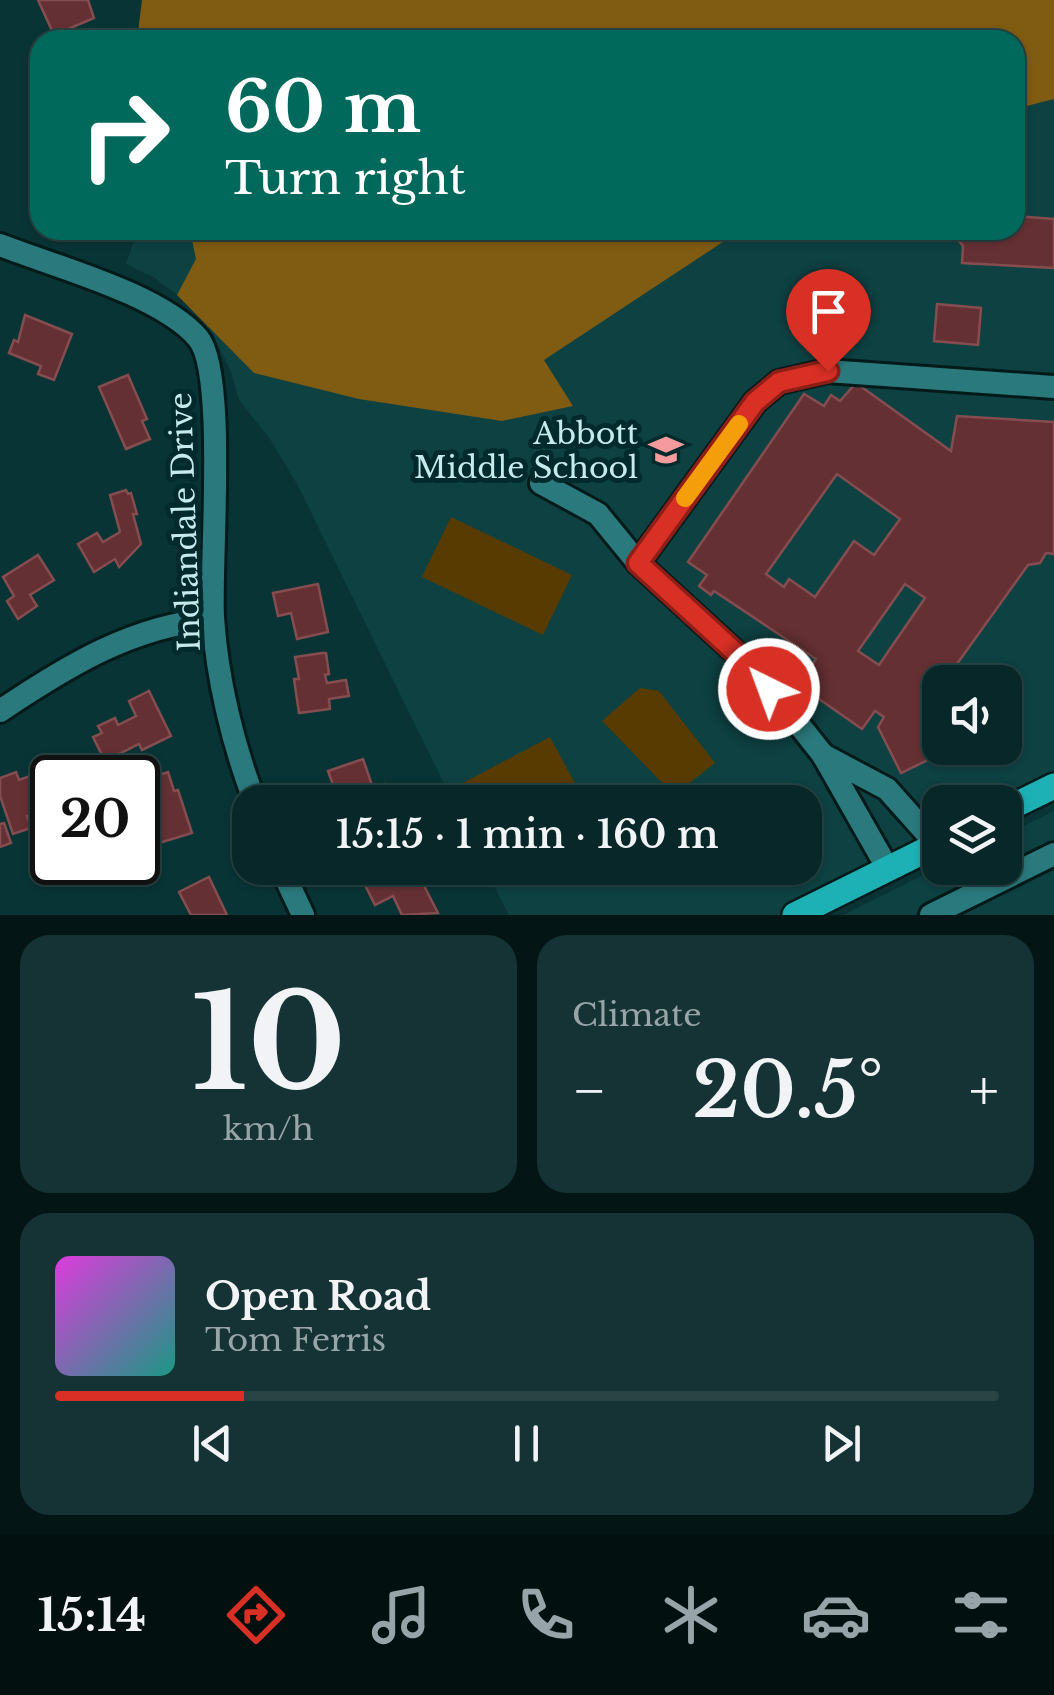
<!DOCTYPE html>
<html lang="en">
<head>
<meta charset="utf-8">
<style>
  body { margin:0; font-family:"Libre Baskerville",serif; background:#153334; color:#f1f3f6; height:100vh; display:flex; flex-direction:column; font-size:38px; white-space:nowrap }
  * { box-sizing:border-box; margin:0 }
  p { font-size:32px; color:#98a5a8 }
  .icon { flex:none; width:55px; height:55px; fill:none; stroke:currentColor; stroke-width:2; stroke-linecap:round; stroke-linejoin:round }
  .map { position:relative; height:915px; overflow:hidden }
  .drawer { display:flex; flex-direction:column; gap:20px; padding:20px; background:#041516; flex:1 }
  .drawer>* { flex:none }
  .guide { position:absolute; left:30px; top:30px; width:995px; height:210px; border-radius:30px; box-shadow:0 2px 8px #0004,0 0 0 2px #284445; background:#00695c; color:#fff; overflow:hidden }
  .controls { position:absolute; left:922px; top:665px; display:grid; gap:20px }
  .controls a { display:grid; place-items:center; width:100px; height:100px; border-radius:20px; background:#072728; box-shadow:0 2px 8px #0004,0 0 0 2px #284445; font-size:50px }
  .speed { position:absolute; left:30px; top:755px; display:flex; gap:20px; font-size:50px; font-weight:700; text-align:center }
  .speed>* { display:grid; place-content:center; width:130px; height:130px; border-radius:50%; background:#072728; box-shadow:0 2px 8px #0004,0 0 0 2px #284445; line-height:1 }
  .speed .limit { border:5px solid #111; border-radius:15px; background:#fff; color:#111 }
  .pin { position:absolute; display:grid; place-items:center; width:85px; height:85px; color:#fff; margin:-102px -42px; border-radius:50% 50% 50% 0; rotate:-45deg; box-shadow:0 0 10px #0007 }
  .pin .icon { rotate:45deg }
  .me { position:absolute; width:110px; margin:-55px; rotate:318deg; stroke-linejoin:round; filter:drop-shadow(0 0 8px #0008) }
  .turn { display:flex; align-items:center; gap:35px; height:210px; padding:0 30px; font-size:45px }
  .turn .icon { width:130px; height:130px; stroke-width:2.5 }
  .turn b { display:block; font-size:70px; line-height:85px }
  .big { font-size:75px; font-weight:600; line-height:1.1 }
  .drawer .tile { flex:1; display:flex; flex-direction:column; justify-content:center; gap:15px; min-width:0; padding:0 35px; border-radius:30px; background:#153334 }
  .drawer .dial { align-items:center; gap:0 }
  .dial b { font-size:130px; line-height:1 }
  .song { display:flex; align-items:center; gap:30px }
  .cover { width:120px; height:120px; border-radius:15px; background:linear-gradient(135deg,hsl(300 70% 55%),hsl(170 70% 35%)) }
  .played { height:10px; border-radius:5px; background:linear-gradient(90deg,#d93025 20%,#284445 20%) }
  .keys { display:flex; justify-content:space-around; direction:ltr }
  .heat { display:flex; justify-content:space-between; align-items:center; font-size:55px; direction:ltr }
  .drawer .tiles { flex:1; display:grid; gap:20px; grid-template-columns:1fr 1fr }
  .tile:last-child { grid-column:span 2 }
  .trip { position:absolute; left:232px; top:785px; width:590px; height:100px; border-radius:30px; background:#072728; box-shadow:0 2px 8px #0004,0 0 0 2px #284445; font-weight:600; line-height:100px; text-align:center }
  .dock { display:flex; height:160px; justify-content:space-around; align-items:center; background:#031010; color:#98a5a8 }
  .dock .icon { width:70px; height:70px }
  .dock .active { color:#d93025 }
  .dock b { font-size:45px; color:#f1f3f6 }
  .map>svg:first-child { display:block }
</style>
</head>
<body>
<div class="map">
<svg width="1054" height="915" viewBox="0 0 1054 915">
  <rect width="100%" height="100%" fill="#093435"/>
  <g fill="#0e4142" fill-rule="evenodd">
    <path d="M1054 0V782L1005 802H940V837L780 915H509L485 868H805V802H453L297 484 270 439 239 400 230 369 217 343 199 317 177 295 155 278 126 264 138 230H1015V40ZM940 682H1005V748H940Z"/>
    <polygon points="1054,811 1054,915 843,915 940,867 1005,868 1005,835"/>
  </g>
  <g fill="#583b00">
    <polygon points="451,517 572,575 543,635 422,577"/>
    <polygon points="640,688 659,691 715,763 674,795 602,721"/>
    <polygon points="550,737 585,802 471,802 461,784"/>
  </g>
  <g fill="#805b12">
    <polygon points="142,0 1054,0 1054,99 1015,109 1015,40 137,40"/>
    <polygon points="190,230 741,230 544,360 573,406 502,421 359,399 254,373 177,295 196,259"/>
  </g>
  <g fill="#653033" stroke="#854d4f" stroke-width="2.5" fill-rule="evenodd">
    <polygon points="38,0 88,0 94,18 54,35"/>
    <polygon points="1015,216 1054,219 1054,268 962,263 963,246 950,230 1015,230"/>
    <polygon points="937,304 981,308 978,345 934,341"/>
    <polygon points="25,315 72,334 54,380 38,374 41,366 9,353 14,340 18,342"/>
    <polygon points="128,375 147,419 142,421 150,439 126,449 99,387"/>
    <path d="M856 383 951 451 957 416 1054 422V554L1046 553 1040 563 1028 565 944 682H940V688L926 707 940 714V748H947L941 755 934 751 936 756 901 773 878 727 884 717 875 711 862 729 799 685 816 659 714 591 711 595 699 586 707 575 688 562 804 394 824 406 831 395 840 401ZM837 474 900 519 874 555 854 541 815 597 789 579 784 587 766 574ZM905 584 925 598 879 665 858 651Z"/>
    <polygon points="126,490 128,494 131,493 137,514 133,514 141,544 119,567 115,559 94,572 78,544 97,533 103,542 120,532 110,495"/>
    <polygon points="38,555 54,580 30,595 37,606 18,619 7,601 14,596 3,577"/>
    <polygon points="318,584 328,632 297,639 291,613 278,616 273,593"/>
    <polygon points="322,653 326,653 329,674 325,675 327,683 346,680 349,696 329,699 330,709 299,713 294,679 299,679 295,657"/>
    <polygon points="149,691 171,736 142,750 139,744 105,761 93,737 102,733 98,726 115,718 118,725 136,716 129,701"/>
    <polygon points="363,759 373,788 384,784 390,801 328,802 327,799 337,796 328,771"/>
    <polygon points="47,770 52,788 52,807 27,816 31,828 13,834 0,796 0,778 16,772 19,780"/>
    <polygon points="168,772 174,791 178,790 192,833 153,845 148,831 139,834 138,831 138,803 146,800 140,781"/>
    <polygon points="4,823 11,843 0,847 0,824"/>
    <polygon points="390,868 415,868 438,913 402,915 393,896 375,905 363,881"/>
    <polygon points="209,877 227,915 191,915 179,892"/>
  </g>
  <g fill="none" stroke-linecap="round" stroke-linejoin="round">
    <g stroke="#021a1a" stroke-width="28">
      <g id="minor">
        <path d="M0 245C56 267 160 294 198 338 227 372 210 564 213 617 217 679 233 745 255 802"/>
        <polyline points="541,483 598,514 638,563 759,674 823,755 888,869"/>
        <polyline points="638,563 755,402 779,382 827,371 1054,387"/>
        <path d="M0 711C67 666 132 626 213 619"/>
        <polyline points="823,755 887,789 937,845"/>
        <polyline points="281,868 303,915"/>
        <polyline points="931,915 1054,854"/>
      </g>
    </g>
    <g stroke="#021a1a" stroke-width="30">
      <g id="major">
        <polyline points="1005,810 1054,786"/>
        <polyline points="795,915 940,843"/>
      </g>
    </g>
    <use href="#minor" stroke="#2a797c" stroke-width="22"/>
    <use href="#major" stroke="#1db0b5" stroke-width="25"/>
  </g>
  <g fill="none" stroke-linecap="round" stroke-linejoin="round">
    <g stroke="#8d1f18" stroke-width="25">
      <polyline id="route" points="769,689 759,674 638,563 755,402 779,382 828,371"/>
    </g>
    <use href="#route" stroke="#d93025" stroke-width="18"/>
    <polyline stroke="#f59e0b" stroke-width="18" points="685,498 739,424"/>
  </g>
  <defs>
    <g id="school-bare" transform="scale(2.7)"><path d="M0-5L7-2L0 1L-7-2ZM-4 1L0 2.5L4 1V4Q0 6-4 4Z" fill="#f59b9d" stroke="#002a2b" stroke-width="2.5" paint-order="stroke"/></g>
  </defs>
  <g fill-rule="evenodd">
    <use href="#school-bare" x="666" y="450"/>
  </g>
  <g text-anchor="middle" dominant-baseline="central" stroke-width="10" stroke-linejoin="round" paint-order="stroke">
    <g font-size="30" fill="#c7ebec" stroke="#002a2b" text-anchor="end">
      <text x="638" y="433">Abbott<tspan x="638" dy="34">Middle School</tspan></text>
    </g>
    <g font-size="30" fill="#c7ebec" stroke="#002a2b">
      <text transform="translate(185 522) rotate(-92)">Indiandale Drive</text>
    </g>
  </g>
</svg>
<div class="controls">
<a><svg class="icon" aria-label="sound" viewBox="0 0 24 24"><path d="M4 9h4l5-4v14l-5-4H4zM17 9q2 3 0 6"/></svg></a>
<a><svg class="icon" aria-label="layers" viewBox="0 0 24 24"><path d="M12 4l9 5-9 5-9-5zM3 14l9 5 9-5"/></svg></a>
</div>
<div class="speed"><div class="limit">20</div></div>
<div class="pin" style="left:828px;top:371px;background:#d93025"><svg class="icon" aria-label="arrive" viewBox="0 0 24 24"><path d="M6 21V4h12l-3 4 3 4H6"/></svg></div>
<svg class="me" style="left:769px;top:689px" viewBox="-20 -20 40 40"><circle r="17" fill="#d93025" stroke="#fff" stroke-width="3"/><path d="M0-11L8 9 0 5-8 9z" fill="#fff"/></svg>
<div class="trip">15:15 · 1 min · 160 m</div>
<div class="guide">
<div class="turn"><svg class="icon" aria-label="right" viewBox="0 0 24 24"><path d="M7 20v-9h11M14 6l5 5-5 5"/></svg><div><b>60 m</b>Turn right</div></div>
</div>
</div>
<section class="drawer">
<div class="tiles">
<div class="tile dial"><b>10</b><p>km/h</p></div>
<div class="tile"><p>Climate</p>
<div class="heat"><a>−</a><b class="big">20.5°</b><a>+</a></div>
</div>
<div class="tile">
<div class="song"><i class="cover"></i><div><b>Open Road</b><p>Tom Ferris</p></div></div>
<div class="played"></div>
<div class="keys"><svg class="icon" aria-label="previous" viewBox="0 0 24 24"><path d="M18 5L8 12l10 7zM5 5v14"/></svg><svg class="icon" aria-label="pause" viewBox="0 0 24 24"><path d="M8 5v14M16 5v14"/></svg><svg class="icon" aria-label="next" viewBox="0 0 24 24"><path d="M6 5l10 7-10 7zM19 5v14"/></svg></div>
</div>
</div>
</section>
<nav class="dock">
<b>15:14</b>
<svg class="icon active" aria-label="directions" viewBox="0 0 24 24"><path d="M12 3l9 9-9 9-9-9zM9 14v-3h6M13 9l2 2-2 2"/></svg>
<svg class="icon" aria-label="music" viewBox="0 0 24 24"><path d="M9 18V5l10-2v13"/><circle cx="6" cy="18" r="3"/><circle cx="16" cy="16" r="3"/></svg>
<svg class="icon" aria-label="phone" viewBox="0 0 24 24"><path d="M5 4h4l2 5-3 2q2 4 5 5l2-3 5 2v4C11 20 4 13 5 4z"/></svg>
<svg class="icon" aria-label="climate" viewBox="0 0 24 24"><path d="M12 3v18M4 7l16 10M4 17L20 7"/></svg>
<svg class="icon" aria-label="car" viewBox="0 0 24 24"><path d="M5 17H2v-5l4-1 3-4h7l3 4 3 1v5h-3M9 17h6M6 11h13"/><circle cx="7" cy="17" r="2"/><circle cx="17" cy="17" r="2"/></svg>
<svg class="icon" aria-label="filters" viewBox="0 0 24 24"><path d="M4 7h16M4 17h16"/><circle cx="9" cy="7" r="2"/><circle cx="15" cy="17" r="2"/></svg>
</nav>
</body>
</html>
